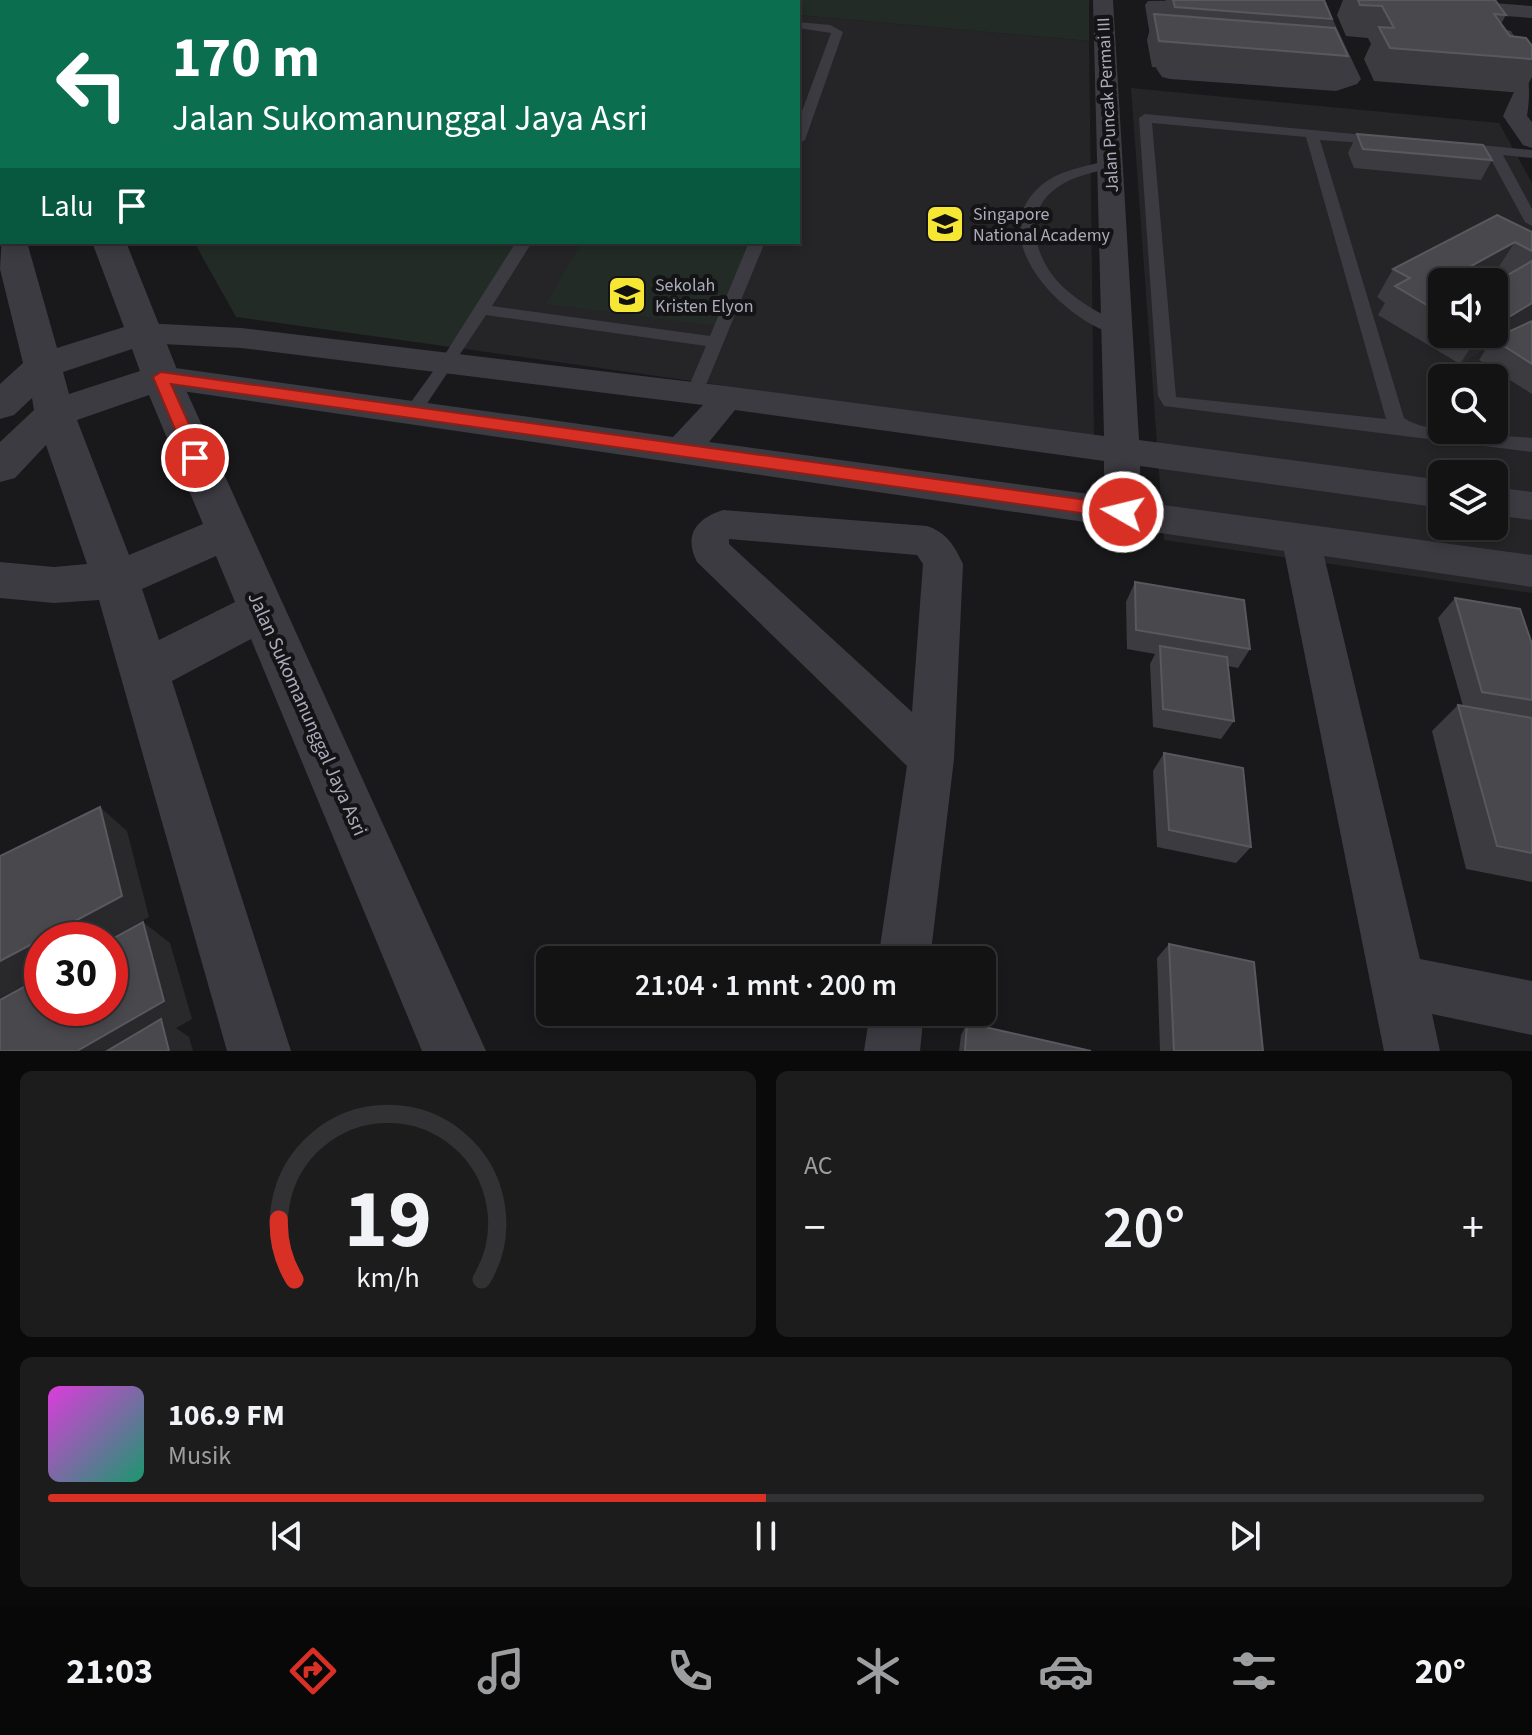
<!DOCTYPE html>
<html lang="id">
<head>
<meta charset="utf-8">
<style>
  body { margin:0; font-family:"Source Sans 3",sans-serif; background:#1c1c1d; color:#f1f3f6; height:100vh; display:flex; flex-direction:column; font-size:30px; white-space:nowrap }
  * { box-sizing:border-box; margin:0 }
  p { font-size:26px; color:#9d9ea0 }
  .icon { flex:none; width:44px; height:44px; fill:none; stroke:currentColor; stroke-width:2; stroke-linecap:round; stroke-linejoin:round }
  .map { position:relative; height:1051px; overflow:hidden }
  .side { display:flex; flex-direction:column; gap:20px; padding:20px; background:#0a0a0b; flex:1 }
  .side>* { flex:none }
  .guide { position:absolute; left:0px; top:0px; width:800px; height:244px; box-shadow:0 4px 12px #0003,0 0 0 2px #323234; background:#0b6e4f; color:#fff; overflow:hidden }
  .fabs { position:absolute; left:1428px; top:268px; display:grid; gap:16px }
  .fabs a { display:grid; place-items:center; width:80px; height:80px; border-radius:12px; background:#131314; box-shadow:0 4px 12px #0003,0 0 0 2px #323234; font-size:40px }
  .speed { position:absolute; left:24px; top:922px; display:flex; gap:16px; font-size:40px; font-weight:700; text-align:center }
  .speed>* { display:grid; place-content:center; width:104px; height:104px; border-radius:50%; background:#131314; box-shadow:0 4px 12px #0003,0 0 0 2px #323234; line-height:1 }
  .speed .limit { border:12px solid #d22; background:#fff; color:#111 }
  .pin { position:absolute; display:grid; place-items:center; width:68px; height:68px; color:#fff; margin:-34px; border:4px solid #fff; border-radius:50%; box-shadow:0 2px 8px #0007 }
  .me { position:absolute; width:88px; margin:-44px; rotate:278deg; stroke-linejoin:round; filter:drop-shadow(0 0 6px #0008) }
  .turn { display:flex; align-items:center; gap:28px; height:168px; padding:0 40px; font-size:36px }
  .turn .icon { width:104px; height:104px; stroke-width:2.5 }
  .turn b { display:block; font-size:56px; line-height:68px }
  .then { display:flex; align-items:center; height:76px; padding:0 40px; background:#0003; gap:16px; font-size:30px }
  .big { font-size:60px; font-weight:600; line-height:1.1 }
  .side .card { flex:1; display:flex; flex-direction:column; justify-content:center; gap:12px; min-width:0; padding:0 28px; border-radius:12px; background:#1c1c1d }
  .side .dial { align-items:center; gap:0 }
  .dial svg { height:208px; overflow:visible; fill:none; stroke:#323234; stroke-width:7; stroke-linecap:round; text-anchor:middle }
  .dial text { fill:#f1f3f6; stroke:none }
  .song { display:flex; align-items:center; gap:24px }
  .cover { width:96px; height:96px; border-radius:12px; background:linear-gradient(135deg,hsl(300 70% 55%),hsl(160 70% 35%)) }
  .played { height:8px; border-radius:4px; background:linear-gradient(90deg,#d93025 50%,#323234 50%) }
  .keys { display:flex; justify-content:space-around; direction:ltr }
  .heat { display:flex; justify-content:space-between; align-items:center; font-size:44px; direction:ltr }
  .side .tiles { flex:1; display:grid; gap:20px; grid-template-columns:1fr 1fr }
  .card:last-child { grid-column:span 2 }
  .trip { position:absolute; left:536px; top:946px; width:460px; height:80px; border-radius:12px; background:#131314; box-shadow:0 4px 12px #0003,0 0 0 2px #323234; font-weight:600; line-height:80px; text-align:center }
  .tabs { display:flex; height:128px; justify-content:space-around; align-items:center; background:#080808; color:#9d9ea0 }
  .tabs .icon { width:56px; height:56px }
  .tabs .on { color:#d93025 }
  .tabs b { font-size:36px; color:#f1f3f6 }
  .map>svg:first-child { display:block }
</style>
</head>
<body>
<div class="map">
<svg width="1532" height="1051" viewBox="0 0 1532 1051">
  <rect width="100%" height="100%" fill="#19191b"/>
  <g fill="#252528" fill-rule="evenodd">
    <polygon points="798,15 1089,41 1094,438 451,347 520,242 798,242"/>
    <path d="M1131 88 1499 123 1532 183V593L1164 540ZM1442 282H1494V334H1442ZM1442 378H1494V430H1442ZM1442 474H1494V526H1442Z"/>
  </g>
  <g fill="#222b26">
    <polygon points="60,0 1089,0 1089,41 798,15 798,2"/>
    <polygon points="194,242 520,242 451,347 236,317"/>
    <polygon points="582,242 749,242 717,326 546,304"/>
  </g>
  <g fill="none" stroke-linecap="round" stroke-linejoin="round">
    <g fill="#3c3b42" fill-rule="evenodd">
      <polygon points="798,22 830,25 843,32 805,140 798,144 798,122 831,33 798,28"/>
      <path d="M1145 114 1386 137V143L1381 144 1320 140 1404 418C1425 434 1501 435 1532 438V452L1164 406 1158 396 1139 118ZM1152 123 1306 137 1386 419 1176 397Z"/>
      <polygon points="1460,143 1532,150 1532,158 1503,155 1532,209 1532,226 1525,222 1488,154 1455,150 1453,147"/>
      <path d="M1111 160 1118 164 1116 167C1097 172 1074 175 1058 187 1020 212 1035 260 1063 287 1081 304 1104 315 1125 327L1127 331 1119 336C1062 321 975 232 1047 181 1065 169 1090 165 1111 160Z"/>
      <polygon points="516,242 532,242 492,306 710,336 749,242 765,242 701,397 689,397 686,393 706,346 486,315 418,417 406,417 403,413 406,409 442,359"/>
    </g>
    <g fill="#3c3b42" fill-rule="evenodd">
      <path d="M1093 0H1113L1139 440 1442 480V508L1140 466 1141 502 1532 555V587L1324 556 1420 959 1532 981V1035L1432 1014 1440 1051H1384L1284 551 161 388 149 385 144 377 149 369 161 366 673 437 703 405 241 348 143 343 132 340 127 333 132 326 143 323 241 328 726 386 1104 436ZM735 410 1104 461V496L709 442Z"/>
      <polygon points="1216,0 1225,6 1222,10 1166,10 1173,41 1162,48 1151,41 1145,5 1148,1"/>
      <polygon points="1357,0 1453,0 1532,6 1532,18 1367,6"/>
      <polygon points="1322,14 1333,20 1361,79 1357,84 1336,91 1170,79 1162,77 1156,68 1159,63 1167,61 1177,66 1334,77 1336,76 1311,20"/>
      <path d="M1503 29 1511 31C1528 57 1532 85 1527 116L1532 122V148L1523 145 1503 116 1518 83 1492 36Z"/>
      <polygon points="1494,487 1532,492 1532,520 1494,515"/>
      <path d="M723 510 927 526C947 533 954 545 963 564L954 759 930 960H878L907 766 697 562C683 535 697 518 723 510ZM729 539 917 555 923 564 912 712 729 544Z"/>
      <polygon points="870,1012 924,1012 920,1051 864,1051"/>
    </g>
    <g fill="#3c3b42" fill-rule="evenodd">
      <polygon points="6,0 30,0 31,2 7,2"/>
      <path d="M2 234V242H27L57 348 124 327 92 242H126L180 377 486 1051H422L251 639 172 681 291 1051H227L99 600 54 603 0 598V562L54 567 87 564 46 445 15 478 0 482V442L34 410 32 398 14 415 0 419V384L23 363 0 269ZM132 349 140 371 69 394 63 372ZM149 395 203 524 129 555 77 420ZM216 556 235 602 159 640 142 589Z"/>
    </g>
  </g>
  <g fill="#3c3c40" fill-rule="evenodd">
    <polygon points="1166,0 1324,0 1332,19 1329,27 1348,56 1336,82 1152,67 1147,40 1154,14 1164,15 1163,9"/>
    <polygon points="1343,0 1495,0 1506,15 1501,24 1510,36 1532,46 1532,77 1523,93 1374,81 1364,59 1371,44 1368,38 1346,36 1337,15"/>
    <polygon points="1357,134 1492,160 1481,180 1354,168 1348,153"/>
    <path d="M1532 232V319L1518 328 1532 321V394L1479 360 1488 346 1460 364 1378 315 1385 303 1377 297 1393 269ZM1496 271 1506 276 1494 334H1442V282H1476Z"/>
    <polygon points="1135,582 1250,649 1238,668 1228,666 1234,721 1221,739 1153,727 1150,664 1155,654 1127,649 1126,602"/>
    <polygon points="1455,598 1532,644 1532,882 1466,869 1432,731 1458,705 1463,706 1438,618"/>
    <polygon points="1164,753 1251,847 1236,863 1157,847 1153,771"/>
    <polygon points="1169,944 1263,1051 1160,1051 1157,958"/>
    <polygon points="967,1023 1091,1051 959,1051 961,1035"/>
  </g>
  <g fill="#29292c">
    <polygon points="1515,242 1496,271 1476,282 1442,282"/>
    <polygon points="1532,303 1532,319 1496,341 1493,339 1488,346 1460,364 1479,335 1494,334 1494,326"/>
    <polygon points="100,807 127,831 149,917 108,940 42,940 42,976 0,998 0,961"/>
    <polygon points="143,922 170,943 192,1019 176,1028 189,1037 193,1051 77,1051"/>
  </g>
  <g fill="#48484d" stroke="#58585f" stroke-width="2">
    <polygon points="1173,0 1324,0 1332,19 1175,7"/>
    <polygon points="1358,0 1495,0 1506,15 1494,14 1510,36 1526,38 1532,46 1532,59 1390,48 1379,27 1394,28 1382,6 1360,5"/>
    <polygon points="1154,14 1335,28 1348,56 1159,41"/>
    <polygon points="1357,134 1483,145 1492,160 1363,149"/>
    <polygon points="1497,215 1532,232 1532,251 1515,242 1442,282 1442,314 1395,286 1410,278 1393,269"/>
    <polygon points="1532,261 1532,303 1494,326 1494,283"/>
    <polygon points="1532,321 1532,364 1493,339"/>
    <polygon points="1135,582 1244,600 1250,649 1136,630"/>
    <polygon points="1455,598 1520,609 1532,644 1532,700 1482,692"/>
    <polygon points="1160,646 1227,657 1234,721 1163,709"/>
    <polygon points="1458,705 1532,718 1532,853 1497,846"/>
    <polygon points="1164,753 1243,768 1251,847 1169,830"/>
    <polygon points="100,807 122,896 0,961 0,856"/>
    <polygon points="143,922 164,1001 77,1051 0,1051 0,1000 42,977 42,1008 110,1008 110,940"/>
    <polygon points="1169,944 1254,962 1263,1051 1174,1051"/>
    <polygon points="161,1019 169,1051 107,1051"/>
    <polygon points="967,1023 1091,1051 965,1051"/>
  </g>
  <polygon fill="#d93025" stroke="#8d1f18" stroke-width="2" points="161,372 1123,505 1132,512 1123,519 171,384 204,458 195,464 187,458 153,377"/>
  <defs>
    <g id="school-square" transform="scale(2)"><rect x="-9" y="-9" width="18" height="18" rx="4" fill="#f6e735" stroke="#141416"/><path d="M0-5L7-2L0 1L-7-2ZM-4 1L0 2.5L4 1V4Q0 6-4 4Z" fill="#111"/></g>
  </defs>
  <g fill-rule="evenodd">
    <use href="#school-square" x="945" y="224"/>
    <use href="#school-square" x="627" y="295"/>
  </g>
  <g text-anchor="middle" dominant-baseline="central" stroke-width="8" stroke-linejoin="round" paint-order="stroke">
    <g font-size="18" fill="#ababbb" stroke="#141416">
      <text transform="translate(1108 105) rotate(-93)">Jalan Puncak Permai III</text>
    </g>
    <g font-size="18" fill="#ababbb" stroke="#141416" text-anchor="start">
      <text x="973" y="214">Singapore<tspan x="973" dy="21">National Academy</tspan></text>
      <text x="655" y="285">Sekolah<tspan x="655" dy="21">Kristen Elyon</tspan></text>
    </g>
    <g font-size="20" fill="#ababbb" stroke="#141416">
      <text transform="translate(307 714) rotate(66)">Jalan Sukomanunggal Jaya Asri</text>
    </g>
  </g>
</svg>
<div class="fabs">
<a><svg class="icon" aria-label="sound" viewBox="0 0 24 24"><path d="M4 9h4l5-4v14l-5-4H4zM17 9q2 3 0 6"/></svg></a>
<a><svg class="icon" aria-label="search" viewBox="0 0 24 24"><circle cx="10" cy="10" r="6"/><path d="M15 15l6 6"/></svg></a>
<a><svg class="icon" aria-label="layers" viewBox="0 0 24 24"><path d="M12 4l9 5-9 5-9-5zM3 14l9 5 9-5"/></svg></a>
</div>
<div class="speed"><div class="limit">30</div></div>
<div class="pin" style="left:195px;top:458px;background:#d93025"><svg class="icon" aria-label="arrive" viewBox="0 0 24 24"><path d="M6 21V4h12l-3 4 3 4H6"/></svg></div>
<svg class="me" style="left:1123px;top:512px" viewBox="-20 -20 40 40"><circle r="17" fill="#d93025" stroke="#fff" stroke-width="3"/><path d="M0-11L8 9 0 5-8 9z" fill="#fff"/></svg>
<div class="trip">21:04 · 1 mnt · 200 m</div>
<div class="guide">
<div class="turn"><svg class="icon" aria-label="left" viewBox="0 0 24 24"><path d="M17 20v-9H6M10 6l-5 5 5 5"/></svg><div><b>170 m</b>Jalan Sukomanunggal Jaya Asri</div></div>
<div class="then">Lalu<svg class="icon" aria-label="arrive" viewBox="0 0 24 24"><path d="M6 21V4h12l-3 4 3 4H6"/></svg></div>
</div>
</div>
<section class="side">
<div class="tiles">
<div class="card dial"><svg viewBox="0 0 100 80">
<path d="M14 69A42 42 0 1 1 86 69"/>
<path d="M14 69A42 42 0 0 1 8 46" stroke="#d93025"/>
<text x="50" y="56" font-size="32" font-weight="700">19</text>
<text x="50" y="72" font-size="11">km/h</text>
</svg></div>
<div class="card"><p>AC</p>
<div class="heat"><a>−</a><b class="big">20°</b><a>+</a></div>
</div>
<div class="card">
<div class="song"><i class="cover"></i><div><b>106.9 FM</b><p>Musik</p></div></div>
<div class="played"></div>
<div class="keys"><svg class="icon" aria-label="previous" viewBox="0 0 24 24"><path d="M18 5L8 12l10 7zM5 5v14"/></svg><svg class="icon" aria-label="pause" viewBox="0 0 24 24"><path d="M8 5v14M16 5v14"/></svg><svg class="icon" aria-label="next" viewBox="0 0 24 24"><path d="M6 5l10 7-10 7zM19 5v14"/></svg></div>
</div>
</div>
</section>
<nav class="tabs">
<b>21:03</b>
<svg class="icon on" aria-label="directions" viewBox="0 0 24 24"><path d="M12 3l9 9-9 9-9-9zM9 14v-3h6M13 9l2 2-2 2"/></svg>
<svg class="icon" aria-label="music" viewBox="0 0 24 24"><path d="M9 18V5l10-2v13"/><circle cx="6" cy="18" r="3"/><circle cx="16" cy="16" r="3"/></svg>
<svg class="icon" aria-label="phone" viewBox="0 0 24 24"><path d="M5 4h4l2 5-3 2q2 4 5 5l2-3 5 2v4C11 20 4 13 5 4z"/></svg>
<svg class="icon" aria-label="climate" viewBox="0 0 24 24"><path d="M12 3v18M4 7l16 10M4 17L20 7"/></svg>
<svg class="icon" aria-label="car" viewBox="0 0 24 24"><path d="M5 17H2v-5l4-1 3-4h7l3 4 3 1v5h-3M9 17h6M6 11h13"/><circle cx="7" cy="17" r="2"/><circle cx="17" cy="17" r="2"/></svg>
<svg class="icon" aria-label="filters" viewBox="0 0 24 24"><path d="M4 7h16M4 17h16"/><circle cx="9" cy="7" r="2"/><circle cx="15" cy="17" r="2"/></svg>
<b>20°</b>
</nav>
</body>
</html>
